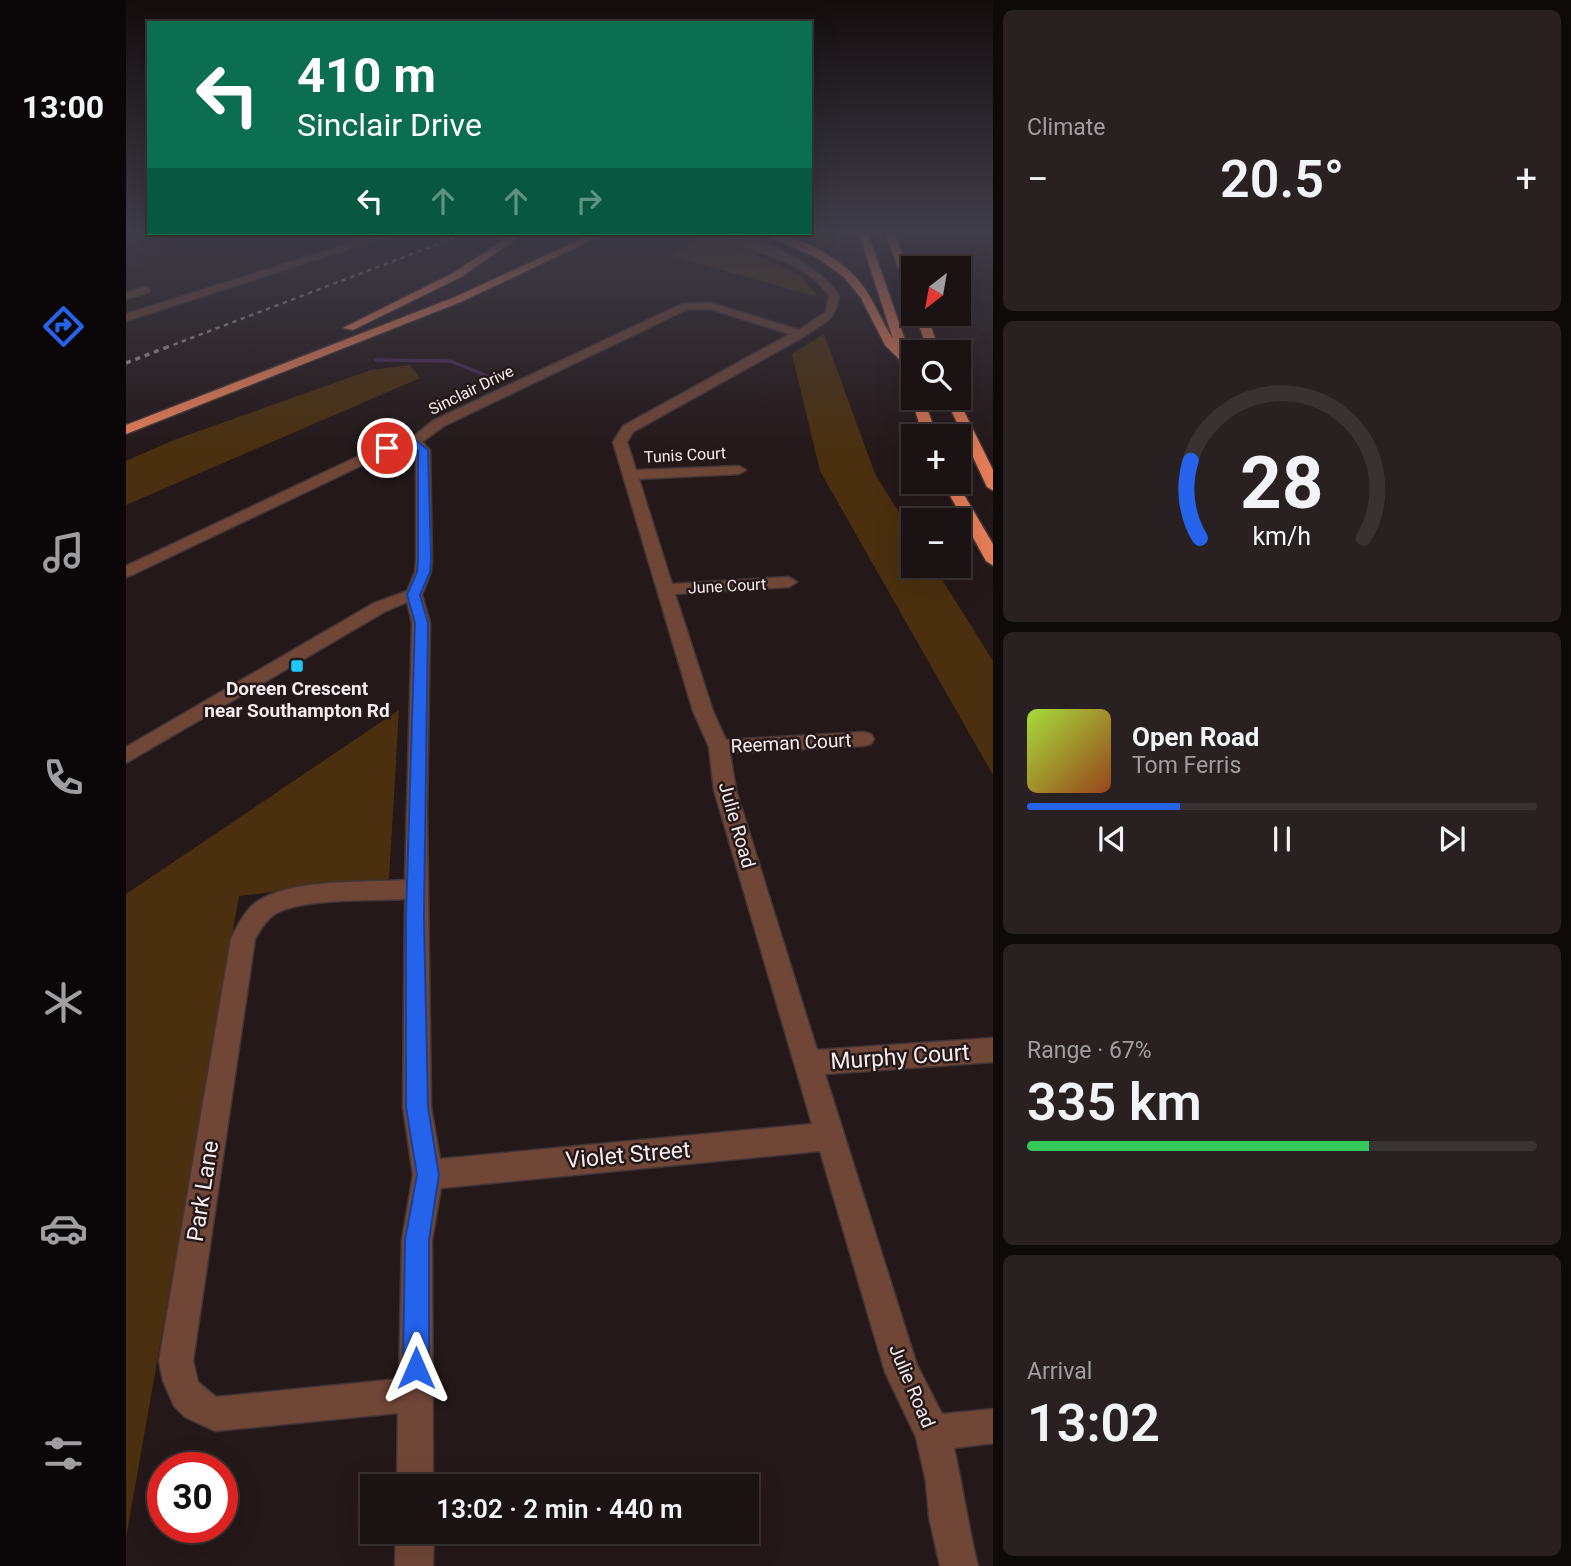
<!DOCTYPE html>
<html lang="en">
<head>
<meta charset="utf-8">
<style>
  body { margin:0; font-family:Roboto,sans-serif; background:#282021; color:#f1f3f6; height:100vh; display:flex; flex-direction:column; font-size:26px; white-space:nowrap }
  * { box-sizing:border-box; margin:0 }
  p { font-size:23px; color:#a09ea0 }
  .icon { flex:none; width:38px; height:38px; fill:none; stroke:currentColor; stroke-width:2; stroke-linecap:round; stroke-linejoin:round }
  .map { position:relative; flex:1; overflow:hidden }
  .details { display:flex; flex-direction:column; gap:10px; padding:10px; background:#0f0a0a; width:578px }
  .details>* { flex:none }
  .banner { position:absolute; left:21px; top:21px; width:665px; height:214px; border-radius:0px; box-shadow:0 7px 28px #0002,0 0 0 2px #393233; background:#0b6e4f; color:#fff; overflow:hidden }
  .needle { width:46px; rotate:211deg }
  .buttons { position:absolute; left:775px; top:256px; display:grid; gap:14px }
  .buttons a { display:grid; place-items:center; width:70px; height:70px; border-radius:0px; background:#1b1213; box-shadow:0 7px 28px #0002,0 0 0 2px #393233; font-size:35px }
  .speed { position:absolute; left:21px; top:1452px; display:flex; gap:14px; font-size:35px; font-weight:700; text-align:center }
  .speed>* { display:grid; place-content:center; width:91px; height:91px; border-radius:50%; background:#1b1213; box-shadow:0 7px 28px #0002,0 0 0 2px #393233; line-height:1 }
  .speed .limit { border:10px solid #d22; background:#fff; color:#111 }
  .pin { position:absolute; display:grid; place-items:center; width:60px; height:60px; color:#fff; margin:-30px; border:4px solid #fff; border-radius:50%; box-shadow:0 2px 7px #0007 }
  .me { position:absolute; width:77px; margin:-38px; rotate:0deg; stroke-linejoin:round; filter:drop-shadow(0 0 5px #0008) }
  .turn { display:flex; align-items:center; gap:24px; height:147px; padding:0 35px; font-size:32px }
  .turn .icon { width:91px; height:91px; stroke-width:2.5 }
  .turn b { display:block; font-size:49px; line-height:60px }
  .lanes { display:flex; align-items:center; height:66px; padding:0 35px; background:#0003; justify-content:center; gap:35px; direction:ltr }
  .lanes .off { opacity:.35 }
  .big { font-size:52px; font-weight:600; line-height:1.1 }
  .details .widget { flex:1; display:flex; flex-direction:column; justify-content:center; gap:10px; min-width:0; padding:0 24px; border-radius:10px; background:#282021 }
  .details .dial { align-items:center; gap:0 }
  .dial svg { height:182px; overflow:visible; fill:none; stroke:#393233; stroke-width:7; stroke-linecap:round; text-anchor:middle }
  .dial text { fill:#f1f3f6; stroke:none }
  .song { display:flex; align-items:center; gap:21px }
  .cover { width:84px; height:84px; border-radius:10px; background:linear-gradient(135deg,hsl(80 70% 55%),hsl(20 70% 35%)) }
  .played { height:7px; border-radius:4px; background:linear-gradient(90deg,#2563eb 30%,#393233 30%) }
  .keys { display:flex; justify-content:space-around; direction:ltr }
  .heat { display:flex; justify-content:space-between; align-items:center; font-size:38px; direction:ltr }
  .charge { height:10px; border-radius:5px; background:linear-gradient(90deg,#34c759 67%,#393233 0) }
  .trip { position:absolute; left:234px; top:1474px; width:399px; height:70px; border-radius:0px; background:#1b1213; box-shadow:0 7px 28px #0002,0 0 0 2px #393233; font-weight:600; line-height:70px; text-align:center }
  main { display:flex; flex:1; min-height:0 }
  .menu { display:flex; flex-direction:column; width:126px; justify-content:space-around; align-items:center; background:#0b0708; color:#a09ea0 }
  .menu .icon { width:49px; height:49px }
  .menu .active { color:#2563eb }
  .menu b { font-size:32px; color:#f1f3f6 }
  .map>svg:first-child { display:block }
</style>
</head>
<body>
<main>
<nav class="menu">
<b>13:00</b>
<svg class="icon active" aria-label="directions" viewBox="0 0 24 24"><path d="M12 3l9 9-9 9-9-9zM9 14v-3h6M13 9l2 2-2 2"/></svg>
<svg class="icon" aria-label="music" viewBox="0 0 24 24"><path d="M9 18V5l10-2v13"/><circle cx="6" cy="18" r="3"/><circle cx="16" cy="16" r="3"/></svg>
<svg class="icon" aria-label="phone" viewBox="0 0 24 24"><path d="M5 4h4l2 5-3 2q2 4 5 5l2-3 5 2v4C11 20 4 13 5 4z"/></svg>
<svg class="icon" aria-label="climate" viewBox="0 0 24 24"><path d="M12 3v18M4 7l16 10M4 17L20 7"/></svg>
<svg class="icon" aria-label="car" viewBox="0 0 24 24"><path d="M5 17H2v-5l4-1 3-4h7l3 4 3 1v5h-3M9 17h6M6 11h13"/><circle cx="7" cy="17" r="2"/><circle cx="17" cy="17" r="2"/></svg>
<svg class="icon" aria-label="filters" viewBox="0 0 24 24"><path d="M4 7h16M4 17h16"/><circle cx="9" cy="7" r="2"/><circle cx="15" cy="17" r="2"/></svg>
</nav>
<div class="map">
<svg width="868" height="1566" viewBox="0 0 868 1566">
  <rect width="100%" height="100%" fill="#241819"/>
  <g fill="#4a300e">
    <polygon points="585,234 675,276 692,297 543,255"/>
    <polygon points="698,334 749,474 787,535 788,565 807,565 867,661 867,775 694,471 666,354"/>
    <polygon points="284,365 294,378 0,505 0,461 48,440 245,370"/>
    <polygon points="273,710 263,879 113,896 0,1538 0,894"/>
  </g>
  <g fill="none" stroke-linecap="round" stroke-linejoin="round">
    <polyline stroke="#482c56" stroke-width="3.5" points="250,360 324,361 371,380"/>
    <g stroke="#413637" stroke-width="3">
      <g id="minor">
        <polygon points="257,233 272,233 0,321 0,314"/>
        <path d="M593 233C631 233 691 264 713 295 709 323 699 321 679 336L507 432 501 442 510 470 613 466 620 470 613 474 513 479 546 584 663 577 671 582 663 587 549 594 587 711 600 740 738 732 745 734 748 739 745 744 738 746 604 753 610 790 691 1050 868 1038V1062L699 1074 791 1365 816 1414 868 1409V1443L828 1448C837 1487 842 1527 852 1566H814L803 1517 800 1482 790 1437 759 1372 694 1151 315 1188 306 1240 307 1486H271L272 1413 89 1431 59 1417 48 1406 37 1381 33 1361 105 939C111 926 118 912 129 903 163 878 237 883 279 880L286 623 281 602 260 611 0 763V747L248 603 281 591 289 572 290 560V451L284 445 266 451 6 575 0 577V566L256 445 289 435 308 420 556 304 585 303 673 330 700 312 703 295C673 255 630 258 593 233ZM562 309H584L664 334 497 426 487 442 567 711 583 747 588 790 686 1124 314 1159 305 1107 301 811 304 623 296 595 305 572 306 560 304 450 296 442 318 426ZM279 899 277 1107 287 1175 276 1240 273 1379 90 1397 72 1382 67 1361 129 939C134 930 140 920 149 914 176 898 246 901 279 899Z"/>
        <polygon points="19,287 24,290 23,292 0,299 0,293"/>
        <polygon points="270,1531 308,1531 307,1566 269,1566"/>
      </g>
    </g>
    <g stroke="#413637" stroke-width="3">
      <g id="highway">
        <polygon points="388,233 399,233 335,277 227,330 217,328 327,273"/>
        <polygon points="469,233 481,233 337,301 0,434 0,425 329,297"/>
        <path d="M637 233C671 233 716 258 737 286 749 303 756 322 767 339L733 233H742L788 366V389L782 385 773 359 759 345 735 298 718 277 693 259Z"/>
        <polygon points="759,233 768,233 788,282 788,299 783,296"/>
        <polygon points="789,313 800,313 814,352 802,352"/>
        <polygon points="788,394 788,397 797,397 811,436 797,436 785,397"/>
        <polygon points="819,397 831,397 868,472 868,491 861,487"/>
        <polygon points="816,481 830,481 868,546 868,566 860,561"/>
      </g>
    </g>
    <use href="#minor" fill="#704637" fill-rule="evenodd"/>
    <use href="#highway" fill="#e67e58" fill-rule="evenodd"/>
    <polyline stroke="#a19697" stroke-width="2.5" stroke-dasharray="4.5 4.5" stroke-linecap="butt" points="39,348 341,233"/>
    <polyline stroke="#a19697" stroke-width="3.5" stroke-dasharray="5 5" stroke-linecap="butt" points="0,363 44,346"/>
  </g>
  <linearGradient id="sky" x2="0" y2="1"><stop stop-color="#140d0e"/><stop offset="0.51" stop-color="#3f3d49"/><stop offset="1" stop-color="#3f3d49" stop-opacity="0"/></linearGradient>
  <rect width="868" height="453" fill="url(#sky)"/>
  <polygon fill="#2563eb" stroke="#184099" stroke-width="2" points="287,438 302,450 305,559 304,572 294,595 302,623 298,916 302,1107 313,1175 303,1240 303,1368 299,1377 290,1380 281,1377 277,1368 279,1240 291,1175 280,1107 280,916 289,623 281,595 291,572 292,559 292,451 285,445 261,451 256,448"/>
  <rect fill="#1dc9fc" stroke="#241819" stroke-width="2.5" x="164" y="659" width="14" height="14" rx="3.5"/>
  <g text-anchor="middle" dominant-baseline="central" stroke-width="5" stroke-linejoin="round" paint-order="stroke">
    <g font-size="16" fill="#f6eced" stroke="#241819">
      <text transform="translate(345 390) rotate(-26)">Sinclair Drive</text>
      <text transform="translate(559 455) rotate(-3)">Tunis Court</text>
      <text transform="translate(601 586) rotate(-3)">June Court</text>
    </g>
    <g font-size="19" font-weight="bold" fill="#f6eced" stroke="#241819">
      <text x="171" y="688">Doreen Crescent<tspan x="171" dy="22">near Southampton Rd</tspan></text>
    </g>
    <g font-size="19" fill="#f6eced" stroke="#241819">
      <text transform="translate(665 743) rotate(-3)">Reeman Court</text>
      <text transform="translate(611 825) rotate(74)">Julie Road</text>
      <text transform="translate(786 1386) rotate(67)">Julie Road</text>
    </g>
    <g font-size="23" fill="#f6eced" stroke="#241819">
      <text transform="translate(774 1057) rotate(-4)">Murphy Court</text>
      <text transform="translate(502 1155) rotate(-5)">Violet Street</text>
      <text transform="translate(77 1191) rotate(-81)">Park Lane</text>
    </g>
  </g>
</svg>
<div class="buttons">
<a><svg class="needle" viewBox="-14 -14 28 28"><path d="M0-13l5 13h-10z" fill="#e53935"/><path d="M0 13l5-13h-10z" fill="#a09ea0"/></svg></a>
<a><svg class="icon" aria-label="search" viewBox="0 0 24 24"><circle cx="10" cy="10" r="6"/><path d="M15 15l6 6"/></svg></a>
<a>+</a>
<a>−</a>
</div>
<div class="speed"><div class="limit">30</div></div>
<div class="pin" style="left:261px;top:448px;background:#d93025"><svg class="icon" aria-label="arrive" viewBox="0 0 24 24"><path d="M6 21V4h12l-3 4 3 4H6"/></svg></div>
<svg class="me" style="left:290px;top:1368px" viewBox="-20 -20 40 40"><path d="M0-17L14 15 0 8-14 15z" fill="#2563eb" stroke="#fff" stroke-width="4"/></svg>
<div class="trip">13:02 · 2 min · 440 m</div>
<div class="banner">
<div class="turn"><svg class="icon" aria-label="left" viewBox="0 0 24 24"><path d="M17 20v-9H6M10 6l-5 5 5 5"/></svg><div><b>410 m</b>Sinclair Drive</div></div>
<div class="lanes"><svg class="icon" aria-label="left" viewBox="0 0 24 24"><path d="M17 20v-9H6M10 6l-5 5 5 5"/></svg><svg class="icon off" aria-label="ahead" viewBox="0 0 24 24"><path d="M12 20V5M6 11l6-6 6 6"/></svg><svg class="icon off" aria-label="ahead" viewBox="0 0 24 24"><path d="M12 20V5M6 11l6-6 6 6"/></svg><svg class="icon off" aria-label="right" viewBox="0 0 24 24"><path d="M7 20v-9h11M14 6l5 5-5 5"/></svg></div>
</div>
</div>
<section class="details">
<div class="widget"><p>Climate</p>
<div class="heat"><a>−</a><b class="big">20.5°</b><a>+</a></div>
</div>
<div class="widget dial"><svg viewBox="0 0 100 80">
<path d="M14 69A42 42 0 1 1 86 69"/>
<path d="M14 69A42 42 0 0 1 10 35" stroke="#2563eb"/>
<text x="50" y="56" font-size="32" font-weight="700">28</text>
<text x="50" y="72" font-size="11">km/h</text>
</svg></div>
<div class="widget">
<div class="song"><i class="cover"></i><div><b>Open Road</b><p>Tom Ferris</p></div></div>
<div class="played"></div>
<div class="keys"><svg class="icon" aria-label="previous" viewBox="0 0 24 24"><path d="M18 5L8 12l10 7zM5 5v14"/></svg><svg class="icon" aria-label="pause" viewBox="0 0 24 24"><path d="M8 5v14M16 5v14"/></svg><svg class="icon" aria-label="next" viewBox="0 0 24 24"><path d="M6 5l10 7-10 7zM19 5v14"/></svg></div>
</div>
<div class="widget"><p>Range · 67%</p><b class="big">335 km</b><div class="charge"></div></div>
<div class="widget"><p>Arrival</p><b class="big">13:02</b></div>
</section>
</main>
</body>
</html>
